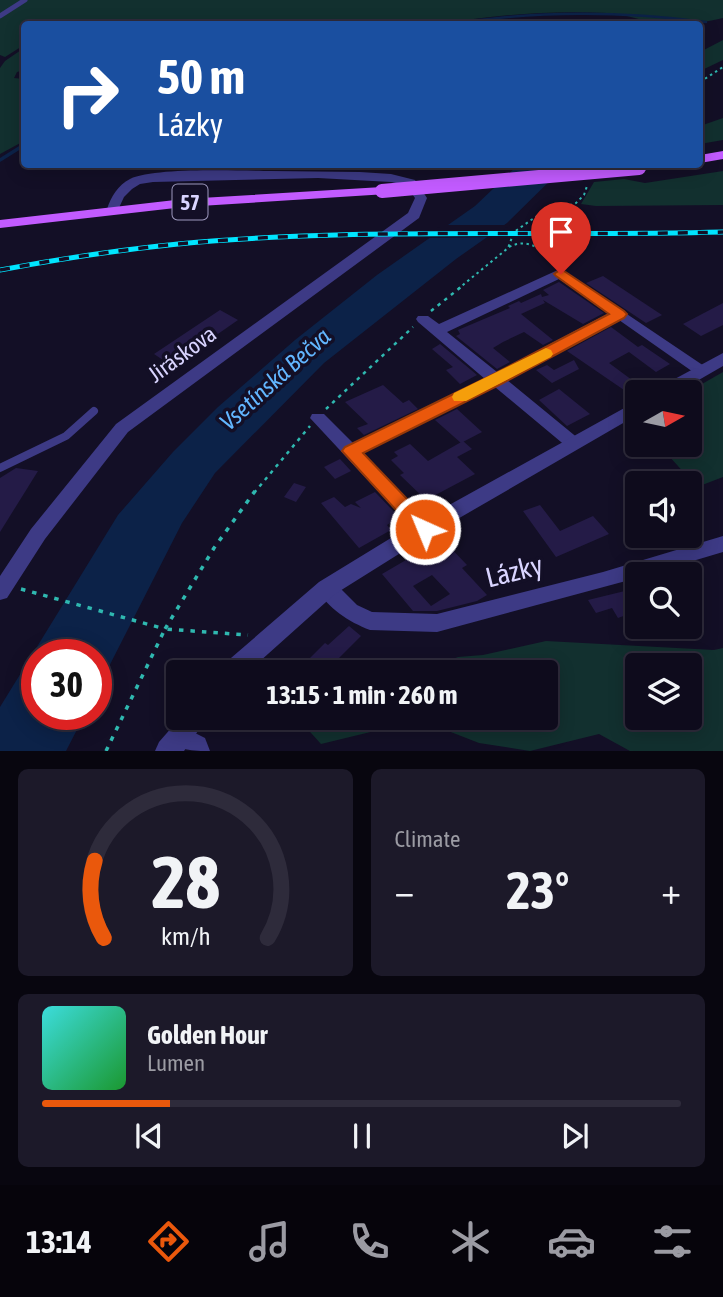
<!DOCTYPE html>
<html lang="en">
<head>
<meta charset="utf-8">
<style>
  body { margin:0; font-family:"Asap Condensed",sans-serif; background:#1c1929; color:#f1f3f6; height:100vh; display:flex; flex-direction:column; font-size:26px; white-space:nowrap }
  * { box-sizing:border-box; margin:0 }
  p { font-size:23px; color:#9b9ba3 }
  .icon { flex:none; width:38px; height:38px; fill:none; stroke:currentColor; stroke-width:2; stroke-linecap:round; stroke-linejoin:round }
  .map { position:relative; height:751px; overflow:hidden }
  .details { display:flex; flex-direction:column; gap:18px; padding:18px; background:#08060f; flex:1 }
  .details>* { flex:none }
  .guide { position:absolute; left:21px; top:21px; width:682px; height:147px; border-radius:7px; box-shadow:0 4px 18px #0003,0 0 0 2px #2e2b3b; background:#1a4fa0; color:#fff; overflow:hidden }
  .needle { width:46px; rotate:81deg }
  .controls { position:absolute; left:625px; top:380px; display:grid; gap:14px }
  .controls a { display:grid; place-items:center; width:77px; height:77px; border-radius:7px; background:#0e0b1c; box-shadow:0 4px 18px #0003,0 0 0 2px #2e2b3b; font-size:35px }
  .speed { position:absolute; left:21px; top:639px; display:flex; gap:14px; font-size:35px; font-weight:700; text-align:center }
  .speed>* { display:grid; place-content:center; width:91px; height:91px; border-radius:50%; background:#0e0b1c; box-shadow:0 4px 18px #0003,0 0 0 2px #2e2b3b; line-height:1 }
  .speed .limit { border:10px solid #d22; background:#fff; color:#111 }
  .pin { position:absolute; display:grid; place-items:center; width:60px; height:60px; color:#fff; margin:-72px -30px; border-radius:50% 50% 50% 0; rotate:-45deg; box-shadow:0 0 7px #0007 }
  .pin .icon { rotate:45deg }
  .me { position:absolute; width:77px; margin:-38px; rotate:316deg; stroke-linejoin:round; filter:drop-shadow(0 0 5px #0008) }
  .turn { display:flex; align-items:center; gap:24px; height:147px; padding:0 21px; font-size:32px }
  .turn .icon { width:91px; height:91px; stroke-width:2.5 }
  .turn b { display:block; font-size:49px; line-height:60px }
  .big { font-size:52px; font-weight:700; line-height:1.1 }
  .details .widget { flex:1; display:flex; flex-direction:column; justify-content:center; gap:10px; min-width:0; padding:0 24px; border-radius:10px; background:#1c1929 }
  .details .dial { align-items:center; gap:0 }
  .dial svg { height:182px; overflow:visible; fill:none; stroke:#2e2b3b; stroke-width:7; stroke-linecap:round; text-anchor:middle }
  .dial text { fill:#f1f3f6; stroke:none }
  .song { display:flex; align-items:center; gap:21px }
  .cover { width:84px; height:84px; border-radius:10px; background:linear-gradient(135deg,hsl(180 70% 55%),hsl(130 70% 35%)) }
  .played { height:7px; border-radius:4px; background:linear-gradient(90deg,#ea580c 20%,#2e2b3b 20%) }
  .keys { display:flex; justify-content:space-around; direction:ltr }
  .heat { display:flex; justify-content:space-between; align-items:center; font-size:38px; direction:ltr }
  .details .tiles { flex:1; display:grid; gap:18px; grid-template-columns:1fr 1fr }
  .widget:last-child { grid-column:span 2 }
  .trip { position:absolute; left:166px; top:660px; width:392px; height:70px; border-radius:7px; background:#0e0b1c; box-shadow:0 4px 18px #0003,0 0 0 2px #2e2b3b; font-weight:700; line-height:70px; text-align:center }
  .tab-bar { display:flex; height:112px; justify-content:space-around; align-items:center; background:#06040b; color:#9b9ba3 }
  .tab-bar .icon { width:49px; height:49px }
  .tab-bar .selected { color:#ea580c }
  .tab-bar b { font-size:32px; color:#f1f3f6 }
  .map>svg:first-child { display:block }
</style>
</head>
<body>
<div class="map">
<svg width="723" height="751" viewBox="0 0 723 751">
  <rect width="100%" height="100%" fill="#130f26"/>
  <g fill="#12302f" fill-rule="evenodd">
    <path d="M0 0H723V18C704 22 684 27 664 24 645 22 627 14 607 13 551 10 495 15 441 24H24V45L5 57 0 55Z"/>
    <polygon points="723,40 723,60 700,71 700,52"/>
    <polygon points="24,48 24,70 17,72 14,78 24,79 24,141 0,154 0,68 5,61"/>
    <polygon points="723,118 723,140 700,144 700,126"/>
    <polygon points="723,171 723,205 596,206 581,204 594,182 624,179 645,183"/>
    <polygon points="723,372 723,477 697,487 659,445 690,444 688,392"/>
    <path d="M546 641 714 650 723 648V751H630L599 734 530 751 479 743 420 720 321 744 302 723 314 718H546V672H419L458 657 483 655ZM637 665H690V718H637Z"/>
  </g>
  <polygon fill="#0c2248" points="518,165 566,165 507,223 456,259 324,363 215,473 182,523 96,692 96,654 37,654 37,714 85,714 66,751 0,751 0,707 118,515 173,452 218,407 295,340 377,275 475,206"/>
  <polygon fill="#130f26" points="442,225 510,225 493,237 424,238"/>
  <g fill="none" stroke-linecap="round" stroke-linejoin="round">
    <path stroke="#0c2248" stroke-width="2.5" d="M453 24C538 10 621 11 706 22"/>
    <polyline stroke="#0c2248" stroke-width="3.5" points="0,160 24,145"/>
  </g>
  <g fill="#241b47" fill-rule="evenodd">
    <polygon points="603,276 662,315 646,323 586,283"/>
    <polygon points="559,282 604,313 583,324 543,300 545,303 521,314 553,340 543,345 524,332 503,342 493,348 510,362 497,369 456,336 460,334 458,330 510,308 508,306 519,301 521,303 541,294 542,297 549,295 543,290"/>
    <polygon points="723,303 723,325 701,336 683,324"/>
    <polygon points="220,310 238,320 215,336 210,333 169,364 154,354"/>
    <polygon points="611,327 638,347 642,345 670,364 656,372 629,352 609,363 636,383 624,390 567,351"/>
    <polygon points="440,344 477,375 460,384 446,370 453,367 432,349"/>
    <polygon points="574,360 579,369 552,383 536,370 547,365 554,370"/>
    <polygon points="383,385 403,403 409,400 418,409 364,435 357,428 368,424 345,402"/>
    <polygon points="559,389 590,414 567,426 539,400"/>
    <polygon points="457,409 482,432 461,443 435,420"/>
    <polygon points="463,441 472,449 457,457 475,474 426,500 400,475 404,473 391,460 398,456 394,452 410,444 428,461"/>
    <polygon points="340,459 351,471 335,479 324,467"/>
    <polygon points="16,468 38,471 0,532 0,478"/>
    <polygon points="294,483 306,487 296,502 284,497"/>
    <polygon points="375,492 399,517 387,525 391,530 359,548 321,503 334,497 345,507 351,504 361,508 355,502"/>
    <polygon points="540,505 560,531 593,516 609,534 556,557 523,511"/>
    <path d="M442 539 467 565 462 568 487 595 477 601 437 611H413L382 574ZM432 575 450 594 431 606 413 586Z"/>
    <polygon points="633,589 637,595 637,611 618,618 612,608 596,613 588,600"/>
    <polygon points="349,626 361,636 325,672 311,672 303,665 325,643 328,645"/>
  </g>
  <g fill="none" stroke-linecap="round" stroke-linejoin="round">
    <g stroke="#2fb8b0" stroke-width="2" stroke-dasharray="2.5 3.5" stroke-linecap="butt">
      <polyline points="700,82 723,67"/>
      <path d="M509 247C529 237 543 250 556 264"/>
      <polyline points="458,289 508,248 514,232 537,216 576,203 584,195 587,186"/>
    </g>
    <g stroke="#2fb8b0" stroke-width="2.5" stroke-dasharray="3.5 5" stroke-linecap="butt">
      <polyline points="431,311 461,287"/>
      <polyline points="326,409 413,327"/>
      <polyline points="254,493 310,426"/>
    </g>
    <g stroke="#2fb8b0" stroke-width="3.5" stroke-dasharray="4.5 7" stroke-linecap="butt">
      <polyline points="21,589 165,629 214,548 255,491"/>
      <polyline points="106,751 165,629 248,635"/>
    </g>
    <polyline stroke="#3d3a85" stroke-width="5" points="0,16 25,0"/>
    <polyline stroke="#3d3a85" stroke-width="8" points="0,468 66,436 94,411"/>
    <g fill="#3d3a85" fill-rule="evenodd">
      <path d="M272 171 360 172 391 174 415 180 427 198 419 218 128 432 45 539 7 598 0 600V576L31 529 116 424 408 213 415 198 406 185 391 182 318 178 153 182 140 184 132 189 124 197 117 212 113 213 107 209C111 197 118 185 130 179 155 167 241 171 272 171Z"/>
      <path d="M560 269 710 370 708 374H696L619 320 507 380 579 439 582 443 579 447H567L495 387 363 453 432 524 434 529 432 534 425 536 418 534 310 418 312 414H324L353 443 485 379 418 322 416 319 418 316H428L439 324ZM559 279 609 313 497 372 447 332Z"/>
      <path d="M723 536V552L649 574H637V578L437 632 370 630C349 622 327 608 317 588L320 582 327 580 334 582 357 605 372 612 437 614 603 572Z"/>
      <path d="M179 725 205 738 210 751C194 751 175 751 168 736L171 728Z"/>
    </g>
    <g fill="#3d3a85" fill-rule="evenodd">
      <polygon points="723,353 723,366 678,392 655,392 658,388"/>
      <polygon points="637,401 637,415 418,542 335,594 248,672 220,672 224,664 319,582 404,530"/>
      <polygon points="180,718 207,718 184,751 155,751 159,742"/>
    </g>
    <g fill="#c25bff" fill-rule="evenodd">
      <polygon points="723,151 723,159 700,163 700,155"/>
      <polygon points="637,164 668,164 639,172 632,168"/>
      <polygon points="382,187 387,188 387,194 184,207 0,228 0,220 184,199"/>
    </g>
    <g stroke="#00e5ff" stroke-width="5">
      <path id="rail" d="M0 270C59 259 118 250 178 244 359 227 542 237 723 232"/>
    </g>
    <use href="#rail" stroke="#130f26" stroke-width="3.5" stroke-dasharray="10" stroke-linecap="butt"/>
    <polyline stroke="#c25bff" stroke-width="14" points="382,191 639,168"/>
  </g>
  <polygon fill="#ea580c" stroke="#983908" stroke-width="2" points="561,269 624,311 627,314 624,318 501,384 363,453 431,524 434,529 431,534 425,536 418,534 342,451 345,447 490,376 609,314 556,276 554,274"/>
  <polygon fill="#f59e0b" points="546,348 551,350 553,354 551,357 466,401 454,401 452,397 454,393"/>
  <g text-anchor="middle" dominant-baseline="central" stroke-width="7" stroke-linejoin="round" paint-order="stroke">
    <rect fill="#130f26" stroke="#9e99be" stroke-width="2" x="172.5" y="184.5" width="35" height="35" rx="5"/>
    <g font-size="21" font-weight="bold" fill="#d9d4ff">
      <text x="190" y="202">57</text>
    </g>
    <g font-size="23" fill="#d9d4ff" stroke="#130f26">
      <text transform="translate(182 354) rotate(-36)">Jiráskova</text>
    </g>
    <g font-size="24" font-style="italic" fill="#62b6ff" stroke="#130f26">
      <text transform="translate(275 379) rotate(-42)">Vsetínská Bečva</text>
    </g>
    <g font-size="28" fill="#d9d4ff" stroke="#130f26">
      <text transform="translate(514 571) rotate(-14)">Lázky</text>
    </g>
  </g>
</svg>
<div class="controls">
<a><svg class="needle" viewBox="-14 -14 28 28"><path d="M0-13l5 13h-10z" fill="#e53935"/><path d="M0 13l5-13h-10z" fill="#9b9ba3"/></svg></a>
<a><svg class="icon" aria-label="sound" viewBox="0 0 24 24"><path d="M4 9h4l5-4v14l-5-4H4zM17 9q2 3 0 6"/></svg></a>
<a><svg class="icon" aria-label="search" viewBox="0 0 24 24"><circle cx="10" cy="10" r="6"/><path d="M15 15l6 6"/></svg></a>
<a><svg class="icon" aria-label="layers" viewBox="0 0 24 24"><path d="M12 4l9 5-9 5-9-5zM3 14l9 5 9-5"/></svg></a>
</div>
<div class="speed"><div class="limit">30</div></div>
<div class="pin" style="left:561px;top:274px;background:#d93025"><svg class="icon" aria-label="arrive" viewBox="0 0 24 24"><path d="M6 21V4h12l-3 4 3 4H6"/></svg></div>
<svg class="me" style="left:425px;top:529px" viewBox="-20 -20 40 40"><circle r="17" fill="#ea580c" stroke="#fff" stroke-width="3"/><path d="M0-11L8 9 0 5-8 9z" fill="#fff"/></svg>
<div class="trip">13:15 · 1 min · 260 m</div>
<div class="guide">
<div class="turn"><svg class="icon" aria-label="right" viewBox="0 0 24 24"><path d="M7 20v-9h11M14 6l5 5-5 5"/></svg><div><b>50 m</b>Lázky</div></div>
</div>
</div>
<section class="details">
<div class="tiles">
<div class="widget dial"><svg viewBox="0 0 100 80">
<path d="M14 69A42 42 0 1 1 86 69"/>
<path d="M14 69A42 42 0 0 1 10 35" stroke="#ea580c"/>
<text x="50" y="56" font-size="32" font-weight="700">28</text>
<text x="50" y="72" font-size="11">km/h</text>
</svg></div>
<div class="widget"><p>Climate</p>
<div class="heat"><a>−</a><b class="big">23°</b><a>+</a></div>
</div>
<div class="widget">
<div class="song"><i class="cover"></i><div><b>Golden Hour</b><p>Lumen</p></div></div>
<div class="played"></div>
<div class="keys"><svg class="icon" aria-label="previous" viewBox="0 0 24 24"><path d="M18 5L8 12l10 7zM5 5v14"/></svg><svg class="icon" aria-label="pause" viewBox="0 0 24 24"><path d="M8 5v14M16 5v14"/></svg><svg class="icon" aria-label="next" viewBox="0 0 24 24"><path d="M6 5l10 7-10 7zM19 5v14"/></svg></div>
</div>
</div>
</section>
<nav class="tab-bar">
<b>13:14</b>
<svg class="icon selected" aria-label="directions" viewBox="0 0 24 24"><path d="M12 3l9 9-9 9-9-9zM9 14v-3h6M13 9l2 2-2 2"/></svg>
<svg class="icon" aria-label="music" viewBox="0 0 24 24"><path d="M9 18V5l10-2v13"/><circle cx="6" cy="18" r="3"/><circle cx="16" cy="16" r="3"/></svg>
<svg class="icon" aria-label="phone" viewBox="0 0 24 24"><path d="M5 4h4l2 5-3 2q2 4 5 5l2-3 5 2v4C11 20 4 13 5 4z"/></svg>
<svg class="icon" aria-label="climate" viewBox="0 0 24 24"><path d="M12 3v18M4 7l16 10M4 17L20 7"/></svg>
<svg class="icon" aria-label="car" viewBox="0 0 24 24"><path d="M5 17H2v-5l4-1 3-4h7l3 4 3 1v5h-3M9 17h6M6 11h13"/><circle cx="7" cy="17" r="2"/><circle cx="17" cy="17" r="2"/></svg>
<svg class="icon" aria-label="filters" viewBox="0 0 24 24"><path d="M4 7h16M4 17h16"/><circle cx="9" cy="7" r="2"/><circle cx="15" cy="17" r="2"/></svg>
</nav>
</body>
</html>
